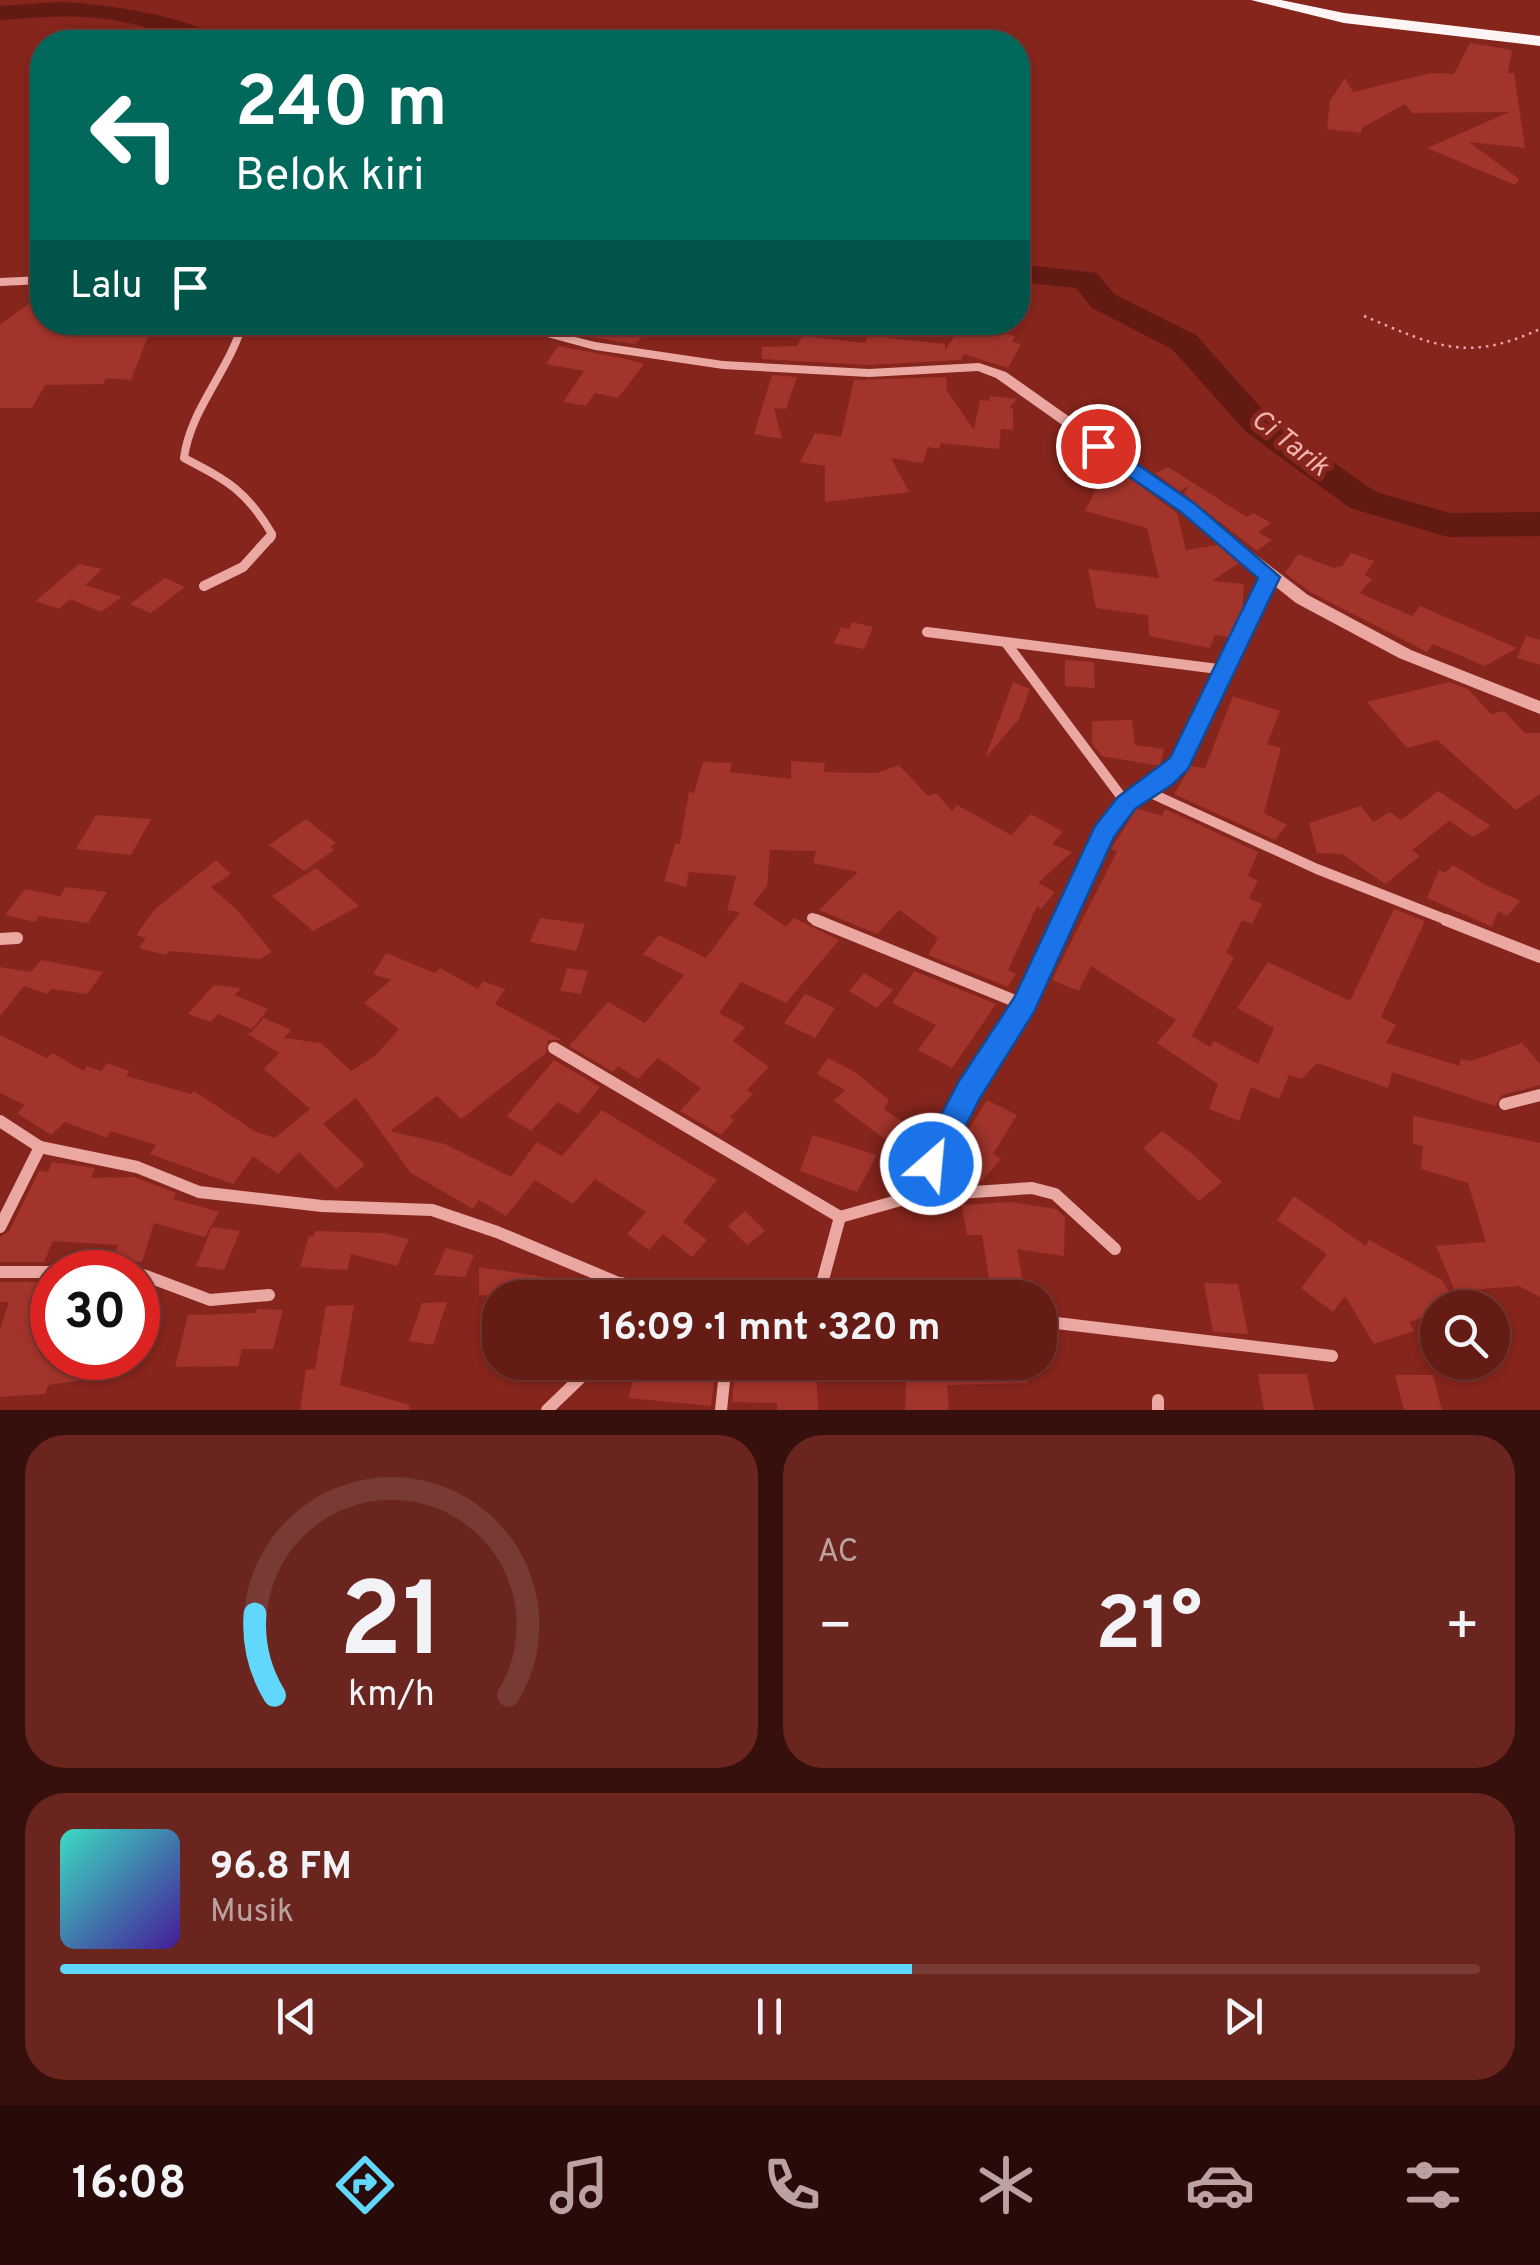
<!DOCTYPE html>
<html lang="id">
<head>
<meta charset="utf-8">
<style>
  body { margin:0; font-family:Overpass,sans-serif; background:#6a251e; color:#f1f3f6; height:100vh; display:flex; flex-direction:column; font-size:38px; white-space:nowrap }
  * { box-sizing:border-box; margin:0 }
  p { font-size:32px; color:#bba1a0 }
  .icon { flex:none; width:55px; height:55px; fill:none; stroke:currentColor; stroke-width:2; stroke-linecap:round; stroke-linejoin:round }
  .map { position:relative; height:1410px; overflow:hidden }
  .panel { display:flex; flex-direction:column; gap:25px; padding:25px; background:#370f0c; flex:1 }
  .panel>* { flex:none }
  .top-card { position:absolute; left:30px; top:30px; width:1000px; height:305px; border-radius:40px; box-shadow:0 2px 8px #0004,0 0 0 2px #783a34; background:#00695c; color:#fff; overflow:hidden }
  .fabs { position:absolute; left:1420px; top:1290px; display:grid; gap:20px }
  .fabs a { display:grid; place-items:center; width:90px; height:90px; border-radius:50%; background:#641c15; box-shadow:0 2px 8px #0004,0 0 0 2px #783a34; font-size:50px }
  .speed { position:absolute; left:30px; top:1250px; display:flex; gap:20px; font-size:50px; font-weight:700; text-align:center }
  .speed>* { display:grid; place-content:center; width:130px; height:130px; border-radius:50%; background:#641c15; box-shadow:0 2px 8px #0004,0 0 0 2px #783a34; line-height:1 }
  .speed .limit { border:15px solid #d22; background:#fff; color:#111 }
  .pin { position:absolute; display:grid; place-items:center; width:85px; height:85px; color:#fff; margin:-42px; border:5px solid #fff; border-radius:50%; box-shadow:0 2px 10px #0007 }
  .me { position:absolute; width:110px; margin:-55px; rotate:27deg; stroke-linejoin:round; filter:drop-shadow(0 0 8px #0008) }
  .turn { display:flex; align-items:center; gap:35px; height:210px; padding:0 40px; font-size:45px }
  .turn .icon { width:130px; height:130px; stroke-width:2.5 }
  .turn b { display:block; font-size:70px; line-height:85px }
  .then { display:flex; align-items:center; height:95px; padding:0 40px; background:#0003; gap:20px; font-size:38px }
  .big { font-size:75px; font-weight:700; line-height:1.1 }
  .panel .card { flex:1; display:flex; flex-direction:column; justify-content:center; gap:15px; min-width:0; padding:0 35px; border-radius:40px; background:#6a251e }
  .panel .dial { align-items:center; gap:0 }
  .dial svg { height:260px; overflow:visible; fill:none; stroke:#783a34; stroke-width:7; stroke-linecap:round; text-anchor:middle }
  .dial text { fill:#f1f3f6; stroke:none }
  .song { display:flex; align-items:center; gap:30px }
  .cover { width:120px; height:120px; border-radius:15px; background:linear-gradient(135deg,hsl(170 70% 55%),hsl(260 70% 35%)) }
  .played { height:10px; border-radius:5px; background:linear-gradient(90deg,#60d7fb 60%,#783a34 60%) }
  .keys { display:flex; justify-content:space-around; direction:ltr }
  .heat { display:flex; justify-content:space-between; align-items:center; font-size:55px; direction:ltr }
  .panel .tiles { flex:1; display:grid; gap:25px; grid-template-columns:1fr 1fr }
  .card:last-child { grid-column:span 2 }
  .trip { position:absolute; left:482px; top:1280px; width:575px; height:100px; border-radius:40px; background:#641c15; box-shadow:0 2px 8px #0004,0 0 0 2px #783a34; font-weight:700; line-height:100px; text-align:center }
  .tabs { display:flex; height:160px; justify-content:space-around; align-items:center; background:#280b08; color:#bba1a0 }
  .tabs .icon { width:70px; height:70px }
  .tabs .selected { color:#60d7fb }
  .tabs b { font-size:45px; color:#f1f3f6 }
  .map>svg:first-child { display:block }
</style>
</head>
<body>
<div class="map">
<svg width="1540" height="1410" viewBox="0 0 1540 1410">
  <rect width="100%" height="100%" fill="#85251c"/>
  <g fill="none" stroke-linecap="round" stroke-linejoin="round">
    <g fill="#631a13" fill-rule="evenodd">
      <path d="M60 2C96 3 199 16 222 42 187 44 159 29 124 22 83 13 42 17 0 20V6Z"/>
      <polygon points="1018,264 1097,273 1114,294 1196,335 1270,418 1376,492 1450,513 1540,512 1540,536 1448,537 1350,508 1246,432 1172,349 1092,308 1076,288 1018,282"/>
    </g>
  </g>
  <g fill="#a2342b">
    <polygon points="1470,43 1512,50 1508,73 1514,73 1525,148 1469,142 1519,179 1515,185 1427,148 1509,112 1412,113 1405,104 1362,128 1361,133 1327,129 1330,101 1345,78 1353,92 1431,73 1454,74"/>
    <polygon points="42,294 42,322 107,322 102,327 124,329 120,335 149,334 131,380 106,378 103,384 45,385 32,408 0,408 0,325"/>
    <polygon points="604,322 619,322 650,329 635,344 591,337"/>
    <polygon points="963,322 981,322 978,328 1015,336 1012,342 1021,344 1008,368 964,354 961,360 869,365 762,359 762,347 797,346 803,336 865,343 871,326 892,329 888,338 945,344 945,351"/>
    <polygon points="558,346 622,358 644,364 618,398 595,393 586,406 563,402 584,371 546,364"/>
    <polygon points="772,375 797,377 786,409 774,408 782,439 754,434"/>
    <polygon points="946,377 947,391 974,430 980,400 989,401 990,396 1017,399 1009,408 1013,409 1013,430 1001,429 999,449 941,443 939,449 928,447 923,463 891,458 909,492 825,502 825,466 800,462 815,433 841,437 854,380"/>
    <polygon points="1113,466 1177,513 1186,550 1217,545 1239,563 1212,581 1244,584 1242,612 1230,637 1215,635 1210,648 1149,636 1148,615 1096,608 1088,569 1159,578 1147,528 1085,511 1098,485 1109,487"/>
    <polygon points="1168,467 1247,517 1253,513 1271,523 1258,532 1272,540 1257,551 1184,494 1189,486 1179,491 1155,473"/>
    <polygon points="1351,553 1374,561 1365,575 1372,579 1360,593 1364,595 1412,616 1420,606 1517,648 1485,666 1433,644 1427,652 1310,592 1285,573 1298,554 1333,568 1342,566"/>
    <polygon points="79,564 102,569 85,585 122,597 101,612 70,599 59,609 36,601"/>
    <polygon points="165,578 185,587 151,613 130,604"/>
    <polygon points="852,622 873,627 864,649 834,643 841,627 849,629"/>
    <polygon points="1526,636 1540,640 1540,665 1517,658"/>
    <polygon points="1065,660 1094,662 1095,688 1065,686"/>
    <polygon points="1013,682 1030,689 1019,719 985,758"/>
    <polygon points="1449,682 1468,689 1491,714 1504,711 1525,733 1540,733 1540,794 1516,810 1437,740 1407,748 1367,702"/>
    <polygon points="1233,696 1280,711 1267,744 1281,748 1264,813 1287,825 1275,840 1174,794 1191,766 1205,768"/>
    <polygon points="1132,720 1135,745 1164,749 1160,766 1102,756 1092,743 1092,721"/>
    <polygon points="791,761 825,763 824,772 877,773 899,765 928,796 936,793 952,811 957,805 1011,835 1031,814 1063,832 1052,844 1072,852 1038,883 1055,892 1041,909 1037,906 1008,970 1016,974 1008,987 928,955 938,938 899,910 877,934 819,910 858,872 813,863 816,851 770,850 767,886 753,904 786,927 794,918 839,940 786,1003 741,982 719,1013 745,1027 733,1041 769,1067 747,1090 753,1094 730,1117 734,1120 721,1135 680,1111 701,1088 658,1058 638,1079 618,1066 613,1072 569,1046 608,1002 645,1023 684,975 643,954 659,935 706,958 740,912 727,910 736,876 689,872 686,887 664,881 675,844 680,844 689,792 694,793 703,762 732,763 730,772 791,779"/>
    <polygon points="1438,791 1491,826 1473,837 1449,821 1412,850 1420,856 1385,884 1342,854 1317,853 1309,823 1361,806 1373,822 1390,812 1401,820"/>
    <polygon points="1137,808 1162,816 1165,809 1258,852 1248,876 1258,881 1249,898 1262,904 1252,924 1242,920 1226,953 1234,957 1192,1036 1210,1047 1214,1041 1258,1064 1274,1028 1237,1008 1268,962 1350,1001 1394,909 1425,921 1381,1017 1396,1025 1386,1043 1460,1066 1460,1059 1471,1061 1522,1043 1540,1064 1540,1085 1502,1095 1495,1106 1392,1072 1388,1088 1317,1063 1302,1079 1289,1075 1279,1099 1251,1087 1239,1121 1209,1109 1218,1084 1157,1043 1176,1020 1091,966 1079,991 1052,980 1117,851 1111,849"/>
    <polygon points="96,815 151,819 131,855 76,849"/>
    <polygon points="306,819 336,843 330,847 334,850 304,871 269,845"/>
    <polygon points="216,860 231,874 211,887 238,911 272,952 260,959 170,951 166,955 139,948 146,938 136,935 154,910"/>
    <polygon points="1453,865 1484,884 1520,901 1507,916 1498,911 1492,927 1427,898 1439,870 1445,873"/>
    <polygon points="316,868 359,906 313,931 272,896"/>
    <polygon points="66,887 107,892 88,923 39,916 35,922 5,915 25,889 60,896"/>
    <polygon points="540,918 585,924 576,951 530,942"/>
    <polygon points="386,953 435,973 440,968 478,989 483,981 505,989 495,1004 562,1040 548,1040 546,1053 461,1119 437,1096 390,1131 445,1144 511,1177 537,1142 562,1156 602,1110 717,1180 683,1222 707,1240 692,1257 663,1234 649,1250 627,1234 646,1212 595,1179 573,1204 535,1180 506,1216 479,1200 473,1209 411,1173 356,1098 323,1124 365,1165 336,1189 299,1152 278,1174 253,1156 233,1184 150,1154 156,1145 110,1131 107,1138 65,1122 51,1135 17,1113 25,1105 0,1093 0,1035 47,1058 53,1053 83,1071 87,1066 101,1071 107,1063 129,1071 126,1076 191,1094 194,1091 256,1132 275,1138 310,1109 264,1069 279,1053 245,1032 251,1033 264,1018 291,1030 284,1038 321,1043 351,1071 375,1056 399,1029 364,1003 391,980 373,974"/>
    <polygon points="41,960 103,972 87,994 52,989 47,994 24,986 0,1016 0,967 31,972"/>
    <polygon points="567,968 588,971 581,994 560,991"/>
    <polygon points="914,971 996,1004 952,1068 918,1050 936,1025 892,1003"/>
    <polygon points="864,973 893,990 877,1008 849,991"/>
    <polygon points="214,985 241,988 235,995 268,1009 252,1029 218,1014 211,1022 188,1014"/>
    <polygon points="805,994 835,1008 815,1038 784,1023"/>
    <polygon points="828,1058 855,1072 889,1100 884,1109 931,1142 919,1165 834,1101 845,1090 817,1074"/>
    <polygon points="554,1060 600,1087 578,1114 558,1102 531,1131 507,1116"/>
    <polygon points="987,1100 1017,1115 993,1154 1001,1159 982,1181 948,1162"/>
    <polygon points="1413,1116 1540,1143 1540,1297 1519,1286 1455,1291 1436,1246 1486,1242 1468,1183 1421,1169 1423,1146 1413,1144"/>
    <polygon points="1162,1131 1191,1153 1222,1182 1199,1201 1143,1148"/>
    <polygon points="813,1135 877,1155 857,1192 800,1171"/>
    <polygon points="52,1162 95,1168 91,1178 134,1177 176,1193 173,1199 219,1212 205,1237 154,1223 142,1262 112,1261 118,1245 53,1241 44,1262 0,1262 0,1237 9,1231 39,1171 48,1172"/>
    <polygon points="1294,1196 1366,1246 1369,1240 1442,1280 1459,1308 1438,1308 1438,1312 1409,1322 1414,1331 1374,1344 1345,1296 1333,1312 1301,1288 1327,1254 1277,1220"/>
    <polygon points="1011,1202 1056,1209 1065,1217 1064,1256 1017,1249 1026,1298 992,1298 982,1235 967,1235 962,1205"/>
    <polygon points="745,1211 765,1231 747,1245 728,1226"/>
    <polygon points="212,1227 240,1231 224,1270 196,1266"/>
    <polygon points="315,1231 383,1233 409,1239 397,1266 351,1254 347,1270 300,1267 309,1236 313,1237"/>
    <polygon points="446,1248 474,1255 465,1277 434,1275"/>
    <polygon points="479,1267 551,1278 545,1298 479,1295"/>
    <polygon points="0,1282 52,1282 52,1358 94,1358 90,1379 48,1385 45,1394 0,1397 0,1329 9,1302 0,1302"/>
    <polygon points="1204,1283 1238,1284 1248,1334 1213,1332"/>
    <polygon points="447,1302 433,1345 409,1341 422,1303"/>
    <polygon points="354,1305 340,1385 410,1405 409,1410 300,1410 306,1370 315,1369 326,1306"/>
    <polygon points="257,1309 283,1310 273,1349 242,1349 238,1366 175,1367 188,1315 256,1313"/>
    <polygon points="637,1362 678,1362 677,1372 715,1372 711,1406 629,1398"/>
    <polygon points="785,1362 816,1362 818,1410 777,1410 777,1403 732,1402 735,1374 785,1375"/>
    <polygon points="907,1362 1025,1362 1028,1383 947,1385 949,1410 905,1410"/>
    <polygon points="1258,1374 1307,1374 1314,1410 1264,1410"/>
    <polygon points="1395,1375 1433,1375 1442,1410 1404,1410"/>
  </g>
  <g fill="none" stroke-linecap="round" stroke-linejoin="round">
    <path stroke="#eba8a3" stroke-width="2.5" stroke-dasharray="2.5 5" stroke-linecap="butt" d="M1364 316C1435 346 1467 363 1540 329"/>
    <path stroke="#eba8a3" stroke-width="8" d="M243 322C230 370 190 409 184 458 228 481 246 490 272 534L270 539"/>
    <g stroke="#eba8a3" stroke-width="10">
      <polyline points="204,586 243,567 271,536"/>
      <polyline points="927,632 1226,670"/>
      <polyline points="1007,644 1126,803"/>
      <polyline points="1144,790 1179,762 1269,577"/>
      <polyline points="812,918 823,922"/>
      <path d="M1062 922C1084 874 1100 822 1144 790L1317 869 1452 922"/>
    </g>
    <g stroke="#eba8a3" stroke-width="12">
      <polyline points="816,920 1025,1005"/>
      <polyline points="1446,920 1540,957"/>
      <polyline points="0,939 17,938"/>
      <polyline points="554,1048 840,1217 915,1196 970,1089 1025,1005 1063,920"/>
      <polyline points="1505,1104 1540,1095"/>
      <polyline points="0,1121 40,1147 137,1167 199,1192 322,1206 432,1210 497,1232 654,1298"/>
      <polyline points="915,1196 1032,1188 1055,1194 1115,1249"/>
      <polyline points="0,1227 40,1147"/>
      <polyline points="0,1272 135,1272"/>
      <polyline points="138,1273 210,1300 269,1295"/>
      <polyline points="820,1294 849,1298"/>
      <polyline points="618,1298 622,1283"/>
      <polyline points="818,1298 840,1217"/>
      <polyline points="1040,1321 1332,1356"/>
      <polyline points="1158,1400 1158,1410"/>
      <polyline points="547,1410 597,1362"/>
      <polyline points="721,1410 726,1362"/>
    </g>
    <g fill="#eba8a3" fill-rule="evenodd">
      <polygon points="42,276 42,284 0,286 0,278"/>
      <polygon points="492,322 516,322 595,342 723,361 869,369 979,363 1006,372 1163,483 1308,595 1411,650 1540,701 1540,714 1399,658 1296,603 1153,489 996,378 978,371 869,377 723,369 595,350"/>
    </g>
    <polygon fill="#fef4f3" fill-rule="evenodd" points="1251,0 1281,0 1344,13 1540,36 1540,46 1344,23"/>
  </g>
  <polygon fill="#1a73e8" stroke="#114b97" stroke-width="2.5" points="1092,442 1105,442 1195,504 1280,577 1188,769 1173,784 1135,809 1114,837 1034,1012 980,1098 941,1173 931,1177 920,1173 916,1164 920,1155 959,1081 1014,998 1095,826 1118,797 1170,758 1258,578 1181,512 1092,451"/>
  <g text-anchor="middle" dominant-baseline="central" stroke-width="10" stroke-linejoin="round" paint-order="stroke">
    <g font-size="28" font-style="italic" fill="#f2b3ae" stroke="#85251c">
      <text transform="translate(1289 444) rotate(38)">Ci Tarik</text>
    </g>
  </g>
</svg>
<div class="fabs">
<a><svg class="icon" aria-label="search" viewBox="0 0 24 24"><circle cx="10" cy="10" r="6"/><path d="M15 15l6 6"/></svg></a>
</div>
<div class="speed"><div class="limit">30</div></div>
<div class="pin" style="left:1098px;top:446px;background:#d93025"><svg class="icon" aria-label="arrive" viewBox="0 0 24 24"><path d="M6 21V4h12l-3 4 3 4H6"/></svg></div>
<svg class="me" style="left:931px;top:1164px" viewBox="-20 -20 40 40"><circle r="17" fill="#1a73e8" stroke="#fff" stroke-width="3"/><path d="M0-11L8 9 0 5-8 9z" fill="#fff"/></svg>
<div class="trip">16:09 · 1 mnt · 320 m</div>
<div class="top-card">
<div class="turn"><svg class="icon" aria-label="left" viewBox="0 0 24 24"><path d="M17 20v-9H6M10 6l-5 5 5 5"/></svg><div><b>240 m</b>Belok kiri</div></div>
<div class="then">Lalu<svg class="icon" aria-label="arrive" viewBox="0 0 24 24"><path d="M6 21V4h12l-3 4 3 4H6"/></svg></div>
</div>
</div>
<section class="panel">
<div class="tiles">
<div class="card dial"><svg viewBox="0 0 100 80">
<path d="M14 69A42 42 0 1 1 86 69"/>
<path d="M14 69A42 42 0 0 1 8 44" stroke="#60d7fb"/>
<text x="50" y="56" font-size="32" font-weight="700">21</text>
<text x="50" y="72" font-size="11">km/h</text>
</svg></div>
<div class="card"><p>AC</p>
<div class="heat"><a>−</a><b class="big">21°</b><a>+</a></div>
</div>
<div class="card">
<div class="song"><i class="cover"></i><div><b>96.8 FM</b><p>Musik</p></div></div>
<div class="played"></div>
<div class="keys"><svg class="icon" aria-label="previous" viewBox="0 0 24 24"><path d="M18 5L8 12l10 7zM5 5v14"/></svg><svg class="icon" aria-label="pause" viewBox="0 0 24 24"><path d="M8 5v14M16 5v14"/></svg><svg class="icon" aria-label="next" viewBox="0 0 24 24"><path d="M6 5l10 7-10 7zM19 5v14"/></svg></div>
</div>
</div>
</section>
<nav class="tabs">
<b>16:08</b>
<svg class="icon selected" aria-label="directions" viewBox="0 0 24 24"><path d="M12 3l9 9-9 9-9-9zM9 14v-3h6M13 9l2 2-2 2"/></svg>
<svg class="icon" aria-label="music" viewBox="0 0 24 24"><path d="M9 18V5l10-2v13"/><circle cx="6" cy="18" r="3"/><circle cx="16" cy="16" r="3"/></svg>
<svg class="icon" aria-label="phone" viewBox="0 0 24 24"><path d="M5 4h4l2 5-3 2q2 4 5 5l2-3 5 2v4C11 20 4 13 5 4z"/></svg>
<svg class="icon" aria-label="climate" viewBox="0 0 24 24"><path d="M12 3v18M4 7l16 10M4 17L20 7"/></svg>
<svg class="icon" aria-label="car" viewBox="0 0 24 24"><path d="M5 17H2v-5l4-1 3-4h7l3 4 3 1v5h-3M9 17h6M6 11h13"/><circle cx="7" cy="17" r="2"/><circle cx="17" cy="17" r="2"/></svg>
<svg class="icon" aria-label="filters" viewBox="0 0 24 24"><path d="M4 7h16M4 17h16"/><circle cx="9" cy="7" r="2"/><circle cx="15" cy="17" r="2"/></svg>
</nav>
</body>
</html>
